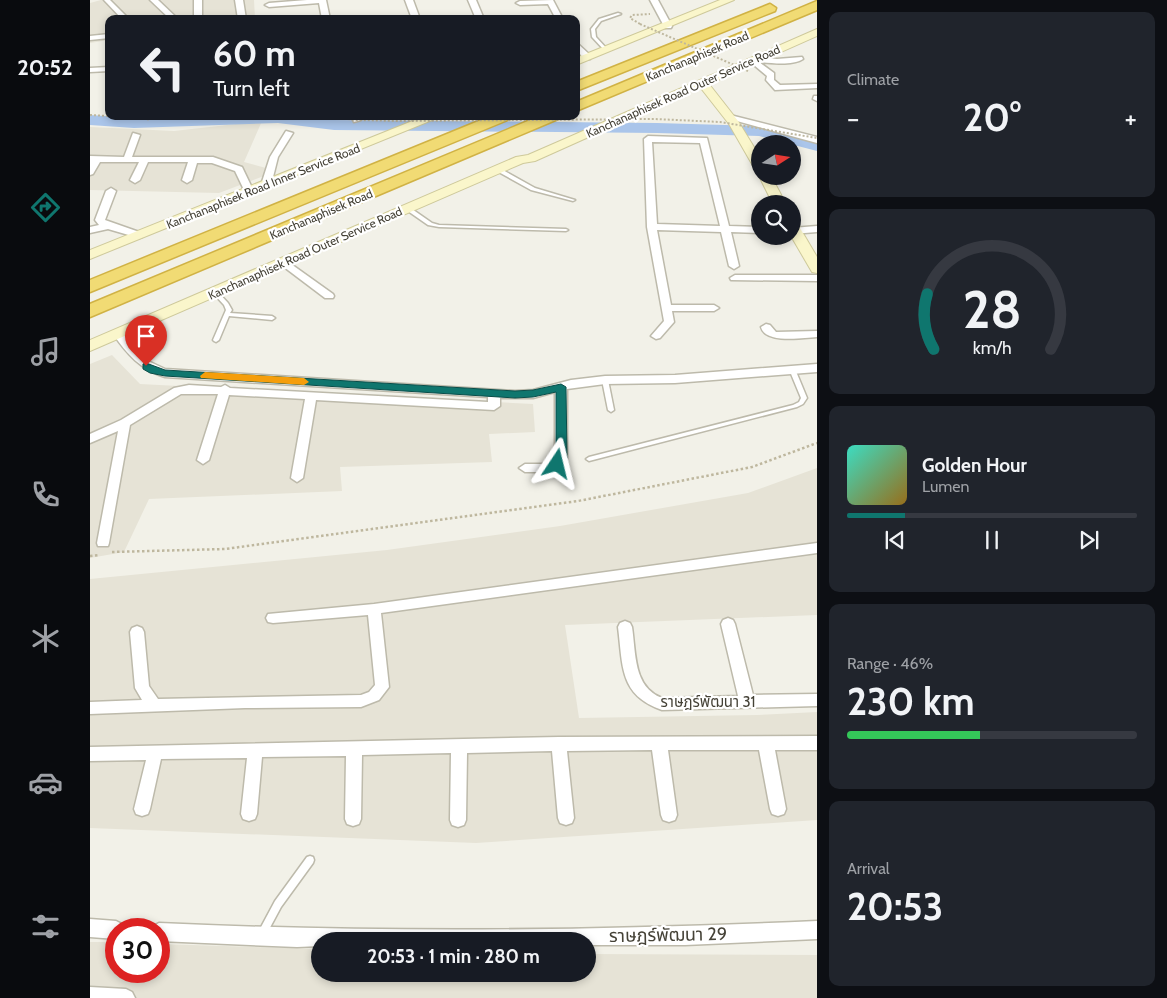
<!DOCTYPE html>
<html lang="en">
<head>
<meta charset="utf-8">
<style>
  body { margin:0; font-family:Cabin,"Noto Sans Thai",sans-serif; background:#20242c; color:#f1f3f6; height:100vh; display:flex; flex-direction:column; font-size:19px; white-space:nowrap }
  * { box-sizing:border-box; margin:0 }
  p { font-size:16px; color:#9ea1a6 }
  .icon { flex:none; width:28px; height:28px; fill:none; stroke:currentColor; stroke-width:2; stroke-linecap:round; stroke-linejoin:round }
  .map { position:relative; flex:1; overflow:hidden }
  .sheet { display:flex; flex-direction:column; gap:12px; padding:12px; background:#0d0f14; width:350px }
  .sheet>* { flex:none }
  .banner { position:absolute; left:15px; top:15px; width:475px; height:105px; border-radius:10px; box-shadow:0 2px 8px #0003; background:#171b24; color:#f1f3f6; overflow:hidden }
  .needle { width:32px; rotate:78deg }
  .buttons { position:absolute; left:661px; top:135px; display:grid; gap:10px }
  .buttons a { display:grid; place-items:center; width:50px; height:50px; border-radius:50%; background:#171b24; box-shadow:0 2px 8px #0003; font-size:25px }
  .speed { position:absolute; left:15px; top:918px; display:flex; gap:10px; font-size:25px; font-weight:700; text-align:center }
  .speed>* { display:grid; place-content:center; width:65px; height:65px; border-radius:50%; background:#171b24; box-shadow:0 2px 8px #0003; line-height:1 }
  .speed .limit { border:8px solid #d22; background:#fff; color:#111 }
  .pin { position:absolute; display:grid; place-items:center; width:42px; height:42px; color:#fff; margin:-51px -21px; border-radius:50% 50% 50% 0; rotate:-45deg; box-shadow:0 0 5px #0007 }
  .pin .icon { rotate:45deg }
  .me { position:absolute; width:55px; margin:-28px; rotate:10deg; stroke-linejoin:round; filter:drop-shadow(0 0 4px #0008) }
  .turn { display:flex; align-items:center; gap:18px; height:105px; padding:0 25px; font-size:22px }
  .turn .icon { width:65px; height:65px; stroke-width:2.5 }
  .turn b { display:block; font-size:35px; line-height:42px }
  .big { font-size:38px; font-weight:700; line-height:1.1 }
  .sheet .widget { flex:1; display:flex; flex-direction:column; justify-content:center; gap:8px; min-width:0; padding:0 18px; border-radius:10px; background:#20242c }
  .sheet .dial { align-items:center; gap:0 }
  .dial svg { height:130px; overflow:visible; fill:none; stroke:#363941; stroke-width:7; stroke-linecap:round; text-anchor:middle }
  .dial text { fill:#f1f3f6; stroke:none }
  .song { display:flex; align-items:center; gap:15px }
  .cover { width:60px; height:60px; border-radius:8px; background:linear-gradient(135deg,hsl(170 70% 55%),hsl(40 70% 35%)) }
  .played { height:5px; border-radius:2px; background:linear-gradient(90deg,#0f766e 20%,#363941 20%) }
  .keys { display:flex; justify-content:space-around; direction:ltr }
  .heat { display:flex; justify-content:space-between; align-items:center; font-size:28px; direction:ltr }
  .charge { height:8px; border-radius:4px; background:linear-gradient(90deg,#34c759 46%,#363941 0) }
  .trip { position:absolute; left:221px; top:932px; width:285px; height:50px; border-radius:25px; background:#171b24; box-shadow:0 2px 8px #0003; font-weight:700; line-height:50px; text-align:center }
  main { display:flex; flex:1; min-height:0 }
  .dock { display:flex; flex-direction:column; width:90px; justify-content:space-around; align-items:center; background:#090b0e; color:#9ea1a6 }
  .dock .icon { width:35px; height:35px }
  .dock .selected { color:#0f766e }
  .dock b { font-size:22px; color:#f1f3f6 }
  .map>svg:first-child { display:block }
</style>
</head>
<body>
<main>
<nav class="dock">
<b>20:52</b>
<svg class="icon selected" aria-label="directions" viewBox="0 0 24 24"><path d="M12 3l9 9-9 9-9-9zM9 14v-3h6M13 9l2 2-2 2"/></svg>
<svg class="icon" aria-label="music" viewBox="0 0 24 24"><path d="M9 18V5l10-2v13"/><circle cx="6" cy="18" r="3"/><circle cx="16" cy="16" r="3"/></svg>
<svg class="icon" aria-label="phone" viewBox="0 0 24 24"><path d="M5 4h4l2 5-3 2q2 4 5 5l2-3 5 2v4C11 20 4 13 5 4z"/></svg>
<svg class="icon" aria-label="climate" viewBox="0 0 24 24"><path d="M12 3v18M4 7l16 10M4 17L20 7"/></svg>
<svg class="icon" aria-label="car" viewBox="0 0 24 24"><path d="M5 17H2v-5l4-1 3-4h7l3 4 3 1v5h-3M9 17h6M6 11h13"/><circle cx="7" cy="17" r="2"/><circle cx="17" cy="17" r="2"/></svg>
<svg class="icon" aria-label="filters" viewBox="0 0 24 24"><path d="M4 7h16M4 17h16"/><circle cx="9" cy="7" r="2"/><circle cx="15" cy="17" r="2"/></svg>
</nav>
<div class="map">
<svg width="727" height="998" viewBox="0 0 727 998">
  <rect width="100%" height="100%" fill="#f2f1e8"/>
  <g fill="#e6e3d6">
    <polygon points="11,0 164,0 165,19 19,19 19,40 0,43 0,3"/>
    <polygon points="172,121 154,162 187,171 129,193 0,190 0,127 84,131"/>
    <polygon points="22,355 50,384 443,404 445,432 399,434 402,462 250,467 252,491 59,499 34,552 0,558 0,364"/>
    <polygon points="727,468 727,615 475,625 489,718 667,715 727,712 727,820 386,843 0,828 0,579 297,550 470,526 658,493"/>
    <polygon points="0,942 26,942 26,971 69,971 69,944 230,949 230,974 498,974 498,954 727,955 727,998 0,998"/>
  </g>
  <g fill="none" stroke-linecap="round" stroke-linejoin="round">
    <polygon fill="#aac5ea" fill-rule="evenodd" points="0,115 44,118 216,116 244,120 567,123 669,126 727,141 727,151 669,136 567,133 244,130 188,123 44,128 0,125"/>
    <g stroke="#bdbaab" stroke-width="3">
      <g id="lane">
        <polygon points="528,13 531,14 511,21 505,29 506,37 518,50 515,51 502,37 501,29 509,19"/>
        <polygon points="405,168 409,168 445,188 485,200 483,201 441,190 405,170"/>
        <polygon points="315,207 319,207 342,223 349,225 476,229 478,230 476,231 349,227 338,225 315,209"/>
        <polygon points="125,290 127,291 138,303 142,310 140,313 182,316 185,318 182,320 139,316 129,340 126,342 124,341 123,340 136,310 134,305 122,292"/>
        <polygon points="702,367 705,369 717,398 713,404 707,407 499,461 496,459 499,457 703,405 709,402 711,398 699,369"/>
        <polygon points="515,378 518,380 524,410 521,412 518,410 512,380"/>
        <polygon points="220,856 223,857 224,860 223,863 191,907 176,935 173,936 170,935 169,932 170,929 185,901 217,857"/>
      </g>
    </g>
    <g stroke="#bdbaab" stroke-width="3">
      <g id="street">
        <polygon points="14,0 20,0 39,19 32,19"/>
        <polygon points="60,0 68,0 88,19 80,19"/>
        <rect x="104" y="0" width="8" height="19"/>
        <polygon points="145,0 153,0 156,19 148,19"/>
        <polygon points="217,0 236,0 240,19 232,19 229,3 179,7 175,5 179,3"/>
        <polygon points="315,0 323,0 330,19 322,19"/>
        <polygon points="378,0 386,0 394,19 386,19"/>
        <polygon points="463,0 473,19 466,19 458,4 430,5 426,3 430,1"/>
        <polygon points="560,0 568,0 582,26 581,28 575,28"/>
        <polygon points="19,34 19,38 0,40 0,36"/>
        <polygon points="486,42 500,55 500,59 494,59 486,49"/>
        <path d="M666 57 687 59 712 57 713 59C702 66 682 63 669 62L684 73V80L690 85 727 84V88L685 90 676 80 677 76 658 60Z"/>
        <polygon points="19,67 19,71 0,72 0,68"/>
        <polygon points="724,96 727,96 727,101 723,99"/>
        <polygon points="636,114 727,137 727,143 636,118"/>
        <polygon points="54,116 62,116 62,117 58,119"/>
        <polygon points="261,116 269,116 271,120 264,122"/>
        <polygon points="196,131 203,133 188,157 181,185 179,187 173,187 171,185 180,157"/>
        <polygon points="43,133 50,135 42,157 123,157 152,167 164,192 159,195 156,194 145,171 122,163 107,163 102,180 97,183 92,180 98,162 58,162 50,180 45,183 40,180 49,162 10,162 3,174 0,175 0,156 34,157"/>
        <path d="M558 136 617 138 639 226 670 227V233L641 232 649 266 644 269 639 266 631 232 567 230 581 305H624L629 308 624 311H582L584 322 570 338 566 339 561 336 574 321 557 227 554 139ZM562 142 610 143 630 226 567 224Z"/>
        <polygon points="21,188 26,191 15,220 52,233 52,237 49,238 18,229 0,233 0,227 9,225 5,220 16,191"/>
        <polygon points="727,226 727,232 702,234 702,228"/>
        <polygon points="194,259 243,294 244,296 243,298 235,298 190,264 189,262"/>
        <polygon points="645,275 727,275 727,281 641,280 640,278"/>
        <path d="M676 324 680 325 686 332 727 331V337C713 338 675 344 671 327Z"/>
        <path d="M28 331 32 332 58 361 75 369 425 391 443 390 481 380 515 376 585 375 727 364V372L585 383 515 384 477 389V458L466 471 462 472H435L429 468 435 464H459L465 457V392L443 398H410V406L404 410 226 400 213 478 207 482 201 478 215 399 139 395 119 460 113 464 107 460 128 394H91L40 425 19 543 18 546H8L7 543 28 431 0 443V434L31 420 84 388 99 385 131 387 135 385 140 388 398 402V397L75 377C51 370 37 354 23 334Z"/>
        <polygon points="727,543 727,553 291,613 299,687 289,700 271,707 155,708 0,714 0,702 52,700 45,688 40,632 42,628 47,626 52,628 54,632 59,686 68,699 271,695 279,692 285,685 278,615 183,623 178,622 176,618 178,614 284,604"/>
        <path d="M638 618 643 620 645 624 663 695 727 694V706L572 710C529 695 533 666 528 627L530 623 535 621 540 623 542 627C546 653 543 687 572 698L648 696 631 624 633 620Z"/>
        <polygon points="727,736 727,750 685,750 696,809 694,814 688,816 682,814 680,809 669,750 578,750 587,815 585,820 579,822 573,820 571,815 562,750 477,751 484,818 482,823 476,825 470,823 468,818 462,751 377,753 376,820 374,825 368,827 362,825 360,820 361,753 272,755 271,819 269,824 263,826 257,824 255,819 256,756 172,757 167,814 165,819 159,821 153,819 151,814 157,758 71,759 60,809 58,814 52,816 46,814 44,809 56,760 0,761 0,747 469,737"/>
        <polygon points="0,919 26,921 32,924 34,929 26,929 26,939 0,937"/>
        <path d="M727 921V939L595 945H498V941H230V946L207 947 69 941V929H62L63 926 69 923C288 933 508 931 727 921Z"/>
        <polygon points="0,987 36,989 42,992 45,998 0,998"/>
      </g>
    </g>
    <g stroke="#cec99b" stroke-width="2">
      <g id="secondary">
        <polygon points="630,0 644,0 486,65 486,58"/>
        <polygon points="727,29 727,36 619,84 648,121 670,157 670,172 666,171 639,124 610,87 445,161 433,163 0,351 0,340 426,157 438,155"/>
        <polygon points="335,116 352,116 0,259 0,250"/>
        <polygon points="670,174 670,176 681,176 696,204 683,204 669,176"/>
        <polygon points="702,222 707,223 727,257 727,273 722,272 701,236"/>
      </g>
    </g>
    <g stroke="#d0b245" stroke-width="3">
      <g id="highway">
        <polygon points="727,1 727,10 486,111 486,102"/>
        <polygon points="680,4 686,8 685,11 486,91 486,82"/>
        <polygon points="401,116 422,116 420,119 0,292 0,280"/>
        <polygon points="450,116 470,116 468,119 0,317 0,304"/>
      </g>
    </g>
    <g stroke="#beb79e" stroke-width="2" stroke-dasharray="2 2" stroke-linecap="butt">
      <polyline points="550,24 540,18 542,15 560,14"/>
      <polyline points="0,115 19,116"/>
      <polyline points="36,116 47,117"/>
      <polyline points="70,117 83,116"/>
    </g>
    <g stroke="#beb79e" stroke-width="2.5" stroke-dasharray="2.5 2.5" stroke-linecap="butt">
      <polyline points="22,552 135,549 488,501 662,467 727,443"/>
      <polyline points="0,556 9,555"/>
    </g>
    <use href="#lane" fill="#fff" fill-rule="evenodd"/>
    <use href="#street" fill="#fff" fill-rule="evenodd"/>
    <use href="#secondary" fill="#faf6cb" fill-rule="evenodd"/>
    <use href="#highway" fill="#f1db74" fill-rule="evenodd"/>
    <g stroke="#beb79e" stroke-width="2" stroke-dasharray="2 2" stroke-linecap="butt">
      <polyline points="550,24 658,71"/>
      <polyline points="230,116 267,120 308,121 565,119 630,122 727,138"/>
    </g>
  </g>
  <polygon fill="#0f766e" stroke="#0a4d48" points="56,363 75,370 425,391 443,390 471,384 476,387 477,458 471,467 467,468 461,464 466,457 466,392 443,397 425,398 75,376 60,373 53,369 53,364"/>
  <polygon fill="#f59e0b" points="115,372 214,378 219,382 214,385 111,378 110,376"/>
  <g text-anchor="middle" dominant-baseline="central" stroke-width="4.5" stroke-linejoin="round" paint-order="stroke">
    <g font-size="12" fill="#454237" stroke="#fff">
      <text transform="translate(607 56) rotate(-23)">Kanchanaphisek Road</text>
      <text transform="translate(593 91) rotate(-24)">Kanchanaphisek Road Outer Service Road</text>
      <text transform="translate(173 186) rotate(-22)">Kanchanaphisek Road Inner Service Road</text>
      <text transform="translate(231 214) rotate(-23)">Kanchanaphisek Road</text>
      <text transform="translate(215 253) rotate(-24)">Kanchanaphisek Road Outer Service Road</text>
    </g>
    <g font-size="15" fill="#454237" stroke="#fff">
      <text x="618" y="702">ราษฎร์พัฒนา 31</text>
    </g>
    <g font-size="18" fill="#454237" stroke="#fff">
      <text transform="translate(578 935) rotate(-1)">ราษฎร์พัฒนา 29</text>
    </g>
  </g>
</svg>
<div class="buttons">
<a><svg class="needle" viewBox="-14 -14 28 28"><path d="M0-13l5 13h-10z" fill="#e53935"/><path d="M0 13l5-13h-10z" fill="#9ea1a6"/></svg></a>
<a><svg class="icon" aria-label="search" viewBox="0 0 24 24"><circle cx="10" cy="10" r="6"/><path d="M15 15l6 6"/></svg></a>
</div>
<div class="speed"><div class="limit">30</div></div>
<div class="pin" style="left:56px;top:366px;background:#d93025"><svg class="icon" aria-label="arrive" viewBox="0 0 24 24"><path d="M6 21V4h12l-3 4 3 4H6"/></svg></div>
<svg class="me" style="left:467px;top:464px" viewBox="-20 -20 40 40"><path d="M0-17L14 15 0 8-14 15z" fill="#0f766e" stroke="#fff" stroke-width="4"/></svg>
<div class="trip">20:53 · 1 min · 280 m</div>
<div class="banner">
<div class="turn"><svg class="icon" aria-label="left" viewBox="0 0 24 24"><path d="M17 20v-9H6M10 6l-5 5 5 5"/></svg><div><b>60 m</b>Turn left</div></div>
</div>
</div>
<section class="sheet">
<div class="widget"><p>Climate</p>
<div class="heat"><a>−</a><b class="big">20°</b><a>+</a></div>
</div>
<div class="widget dial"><svg viewBox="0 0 100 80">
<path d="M14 69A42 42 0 1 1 86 69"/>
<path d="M14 69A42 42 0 0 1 10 35" stroke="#0f766e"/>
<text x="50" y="56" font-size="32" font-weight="700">28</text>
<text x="50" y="72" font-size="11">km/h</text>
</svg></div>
<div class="widget">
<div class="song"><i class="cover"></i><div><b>Golden Hour</b><p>Lumen</p></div></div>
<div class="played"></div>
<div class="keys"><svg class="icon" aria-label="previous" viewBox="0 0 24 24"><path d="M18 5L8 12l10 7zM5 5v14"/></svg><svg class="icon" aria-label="pause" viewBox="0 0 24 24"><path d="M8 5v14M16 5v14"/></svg><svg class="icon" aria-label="next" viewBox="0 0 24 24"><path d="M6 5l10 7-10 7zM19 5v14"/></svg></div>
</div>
<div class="widget"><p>Range · 46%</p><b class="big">230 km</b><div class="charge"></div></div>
<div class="widget"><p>Arrival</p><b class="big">20:53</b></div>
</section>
</main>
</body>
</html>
